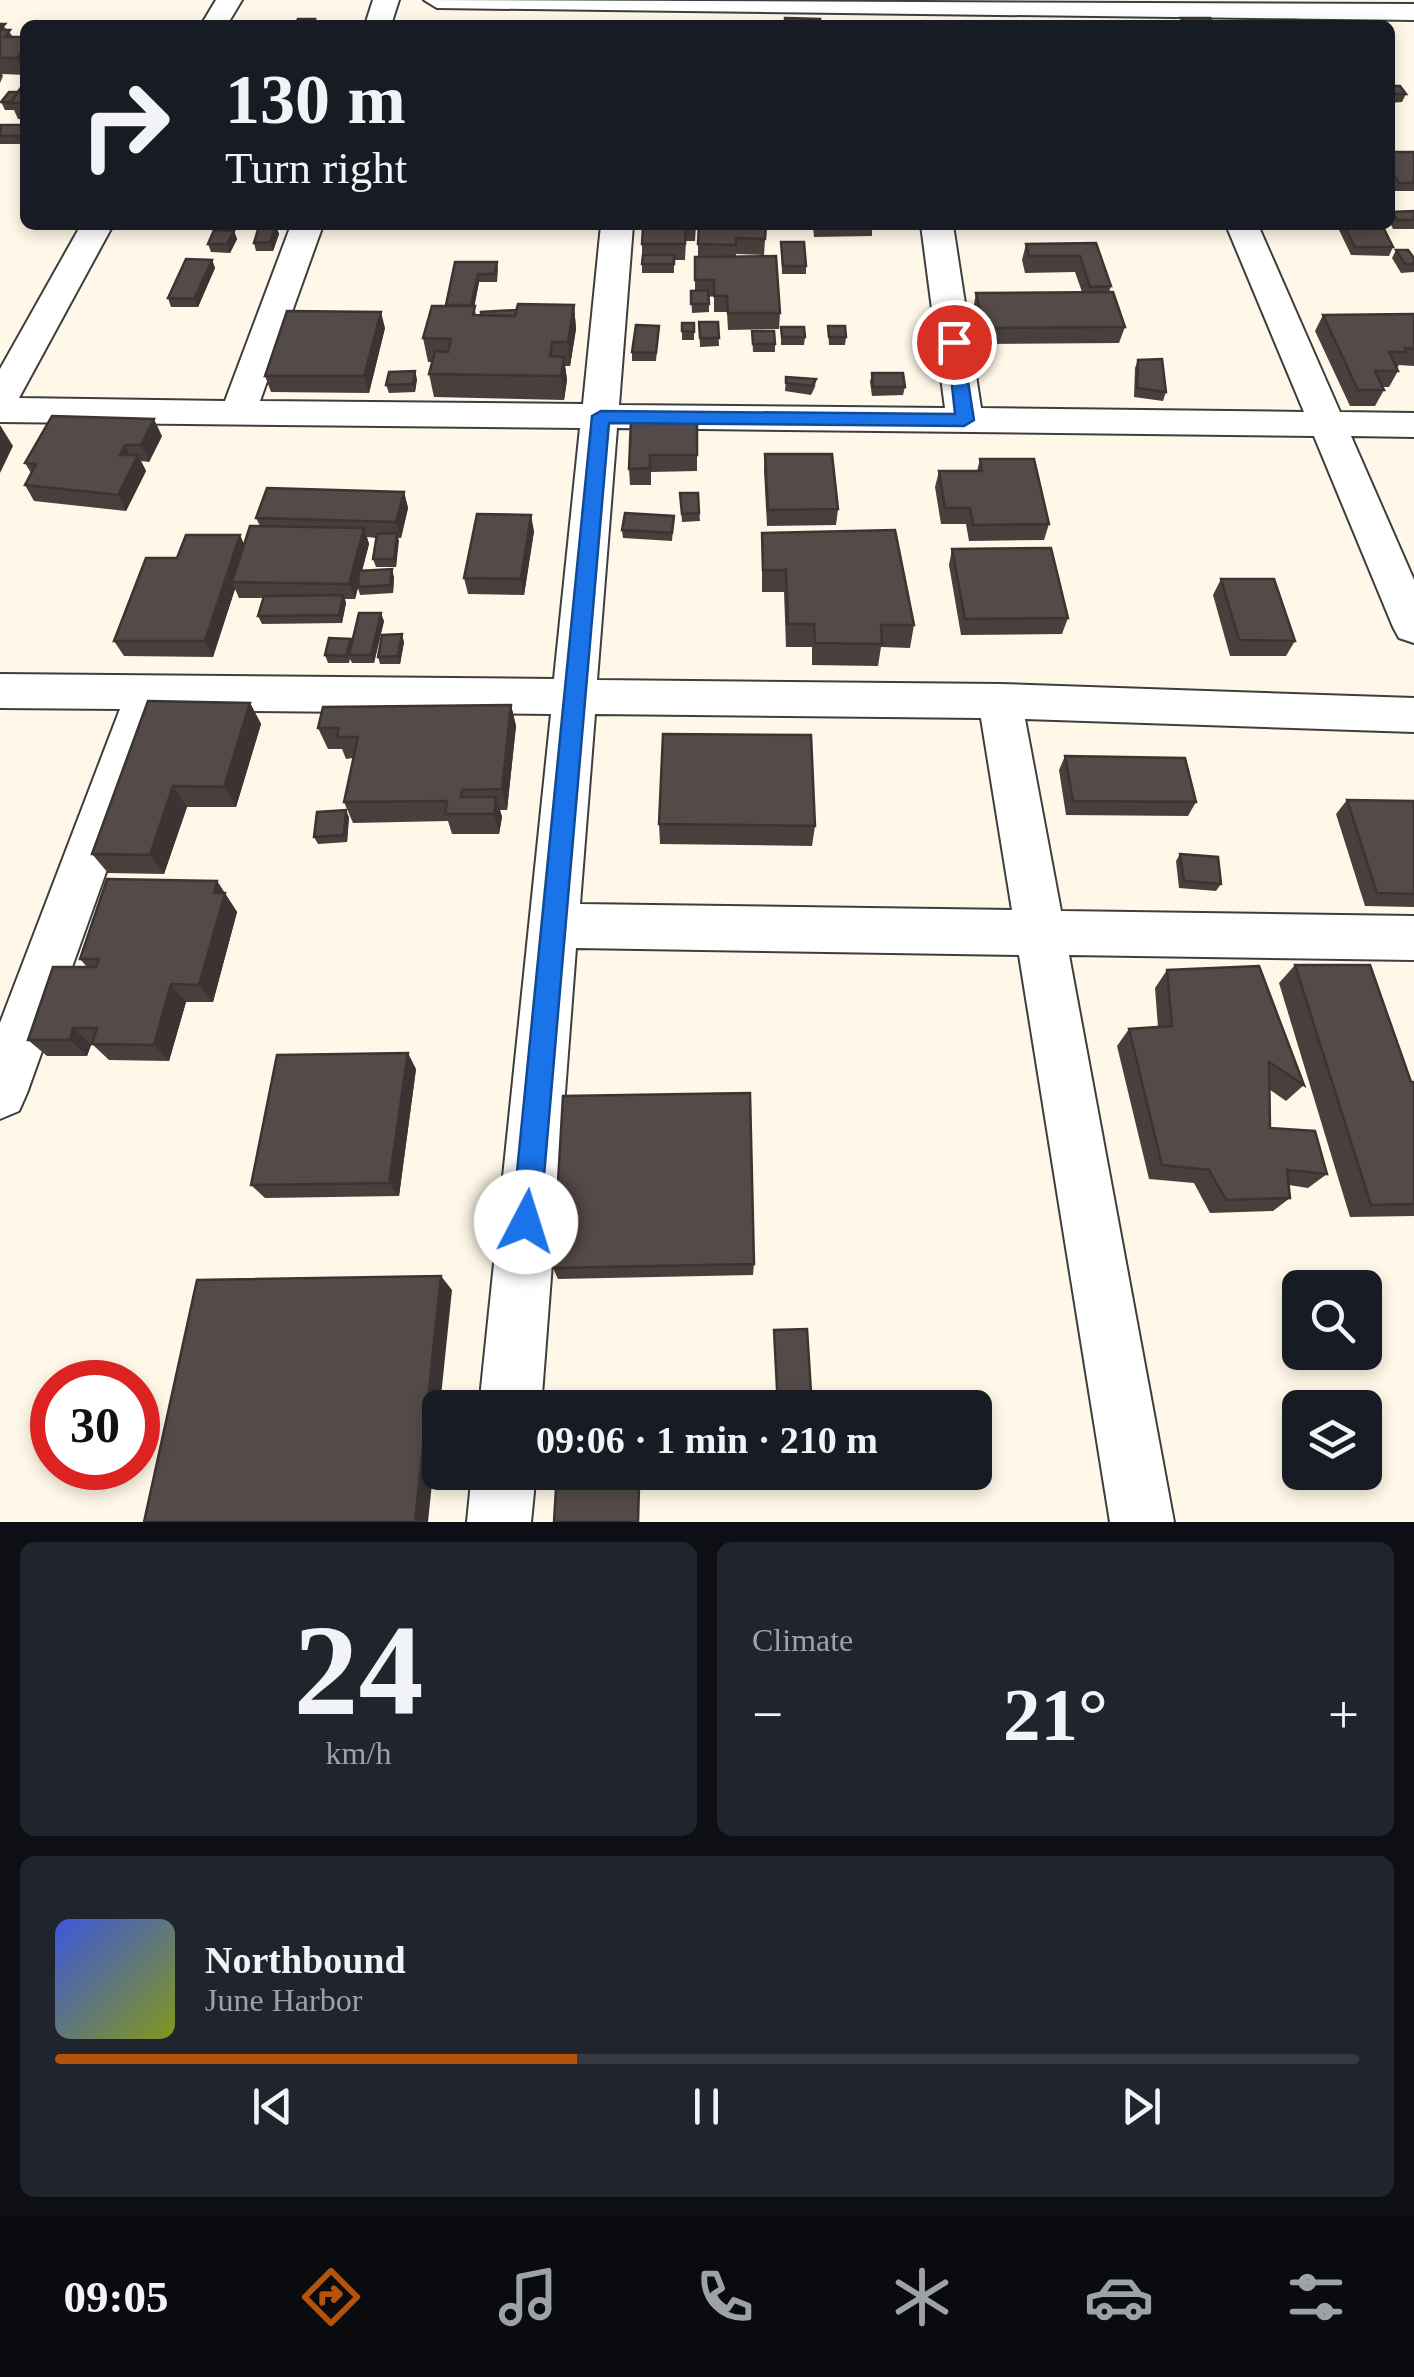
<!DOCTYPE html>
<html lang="en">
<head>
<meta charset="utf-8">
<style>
  body { margin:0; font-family:"Times New Roman",serif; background:#20242c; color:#f1f3f6; height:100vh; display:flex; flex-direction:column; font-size:38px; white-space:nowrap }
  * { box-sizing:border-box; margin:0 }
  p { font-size:32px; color:#9ea1a6 }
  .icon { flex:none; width:55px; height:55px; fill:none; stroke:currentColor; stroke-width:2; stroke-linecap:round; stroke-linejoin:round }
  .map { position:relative; height:1522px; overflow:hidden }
  .sheet { display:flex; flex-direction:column; gap:20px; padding:20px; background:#0d0f14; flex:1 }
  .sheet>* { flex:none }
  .hud { position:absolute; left:20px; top:20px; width:1375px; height:210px; border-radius:15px; box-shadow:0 5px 15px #0003; background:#171b24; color:#f1f3f6; overflow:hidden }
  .tools { position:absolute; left:1282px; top:1270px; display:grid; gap:20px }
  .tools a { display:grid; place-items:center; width:100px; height:100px; border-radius:15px; background:#171b24; box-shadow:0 5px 15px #0003; font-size:50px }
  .speed { position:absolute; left:30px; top:1360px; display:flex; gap:20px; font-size:50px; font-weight:700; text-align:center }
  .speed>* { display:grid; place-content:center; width:130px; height:130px; border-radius:50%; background:#171b24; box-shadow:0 5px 15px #0003; line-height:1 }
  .speed .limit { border:15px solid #d22; background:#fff; color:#111 }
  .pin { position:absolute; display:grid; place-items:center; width:85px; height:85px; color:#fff; margin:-42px; border:5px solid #fff; border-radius:50%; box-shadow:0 2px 10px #0007 }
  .me { position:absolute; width:110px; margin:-55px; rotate:5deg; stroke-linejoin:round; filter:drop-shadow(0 0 8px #0008) }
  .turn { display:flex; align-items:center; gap:35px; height:210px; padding:0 40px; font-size:45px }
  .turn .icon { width:130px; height:130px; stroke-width:2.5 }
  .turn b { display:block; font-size:70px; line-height:85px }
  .big { font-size:75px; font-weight:600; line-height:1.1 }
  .sheet .tile { flex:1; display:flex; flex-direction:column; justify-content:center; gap:15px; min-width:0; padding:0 35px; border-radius:15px; background:#20242c }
  .sheet .dial { align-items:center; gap:0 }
  .dial b { font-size:130px; line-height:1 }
  .song { display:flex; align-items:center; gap:30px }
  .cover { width:120px; height:120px; border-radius:15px; background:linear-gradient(135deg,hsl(230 70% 55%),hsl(70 70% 35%)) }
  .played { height:10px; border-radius:5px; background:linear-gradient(90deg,#b45309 40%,#363941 40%) }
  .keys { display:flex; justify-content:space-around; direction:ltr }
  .heat { display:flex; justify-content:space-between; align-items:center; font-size:55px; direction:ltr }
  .sheet .tiles { flex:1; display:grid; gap:20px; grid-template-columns:1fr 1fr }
  .tile:last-child { grid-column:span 2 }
  .trip { position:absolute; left:422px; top:1390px; width:570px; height:100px; border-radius:15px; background:#171b24; box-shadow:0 5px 15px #0003; font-weight:600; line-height:100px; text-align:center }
  .tabs { display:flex; height:160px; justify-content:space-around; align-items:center; background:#090b0e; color:#9ea1a6 }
  .tabs .icon { width:70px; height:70px }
  .tabs .active { color:#b45309 }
  .tabs b { font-size:45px; color:#f1f3f6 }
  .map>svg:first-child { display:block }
</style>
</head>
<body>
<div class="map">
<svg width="1414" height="1522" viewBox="0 0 1414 1522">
  <rect width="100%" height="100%" fill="#fff8e8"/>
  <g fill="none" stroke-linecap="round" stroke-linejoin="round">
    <g stroke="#3e3e3e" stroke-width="4">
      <g id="minor">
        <polygon points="216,0 242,0 227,25 201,25"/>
        <polygon points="373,0 399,0 391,25 365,25"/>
        <polygon points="424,0 1414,4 1414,20 437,8"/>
        <path d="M81 225H113L19 398 225 401 291 225H323L260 401 583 404 601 225H633L619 405 945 408 921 225H953L981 408 1304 412 1226 225H1258L1340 412 1414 413V437L1351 436 1414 580V643L1399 638 1393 627 1314 436 617 428 597 680 1000 684 1414 698V732L1025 719 1061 911 1414 916V960L1069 955 1174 1522H1110L1019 955 576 948 541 1408H479L551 714 164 710 27 1093 19 1111 0 1119V1023L120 709 0 708V674L554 679 580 428 0 422V369ZM595 714 981 718 1012 910 580 904Z"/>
        <polygon points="472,1472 536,1472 531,1522 467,1522"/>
      </g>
    </g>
    <use href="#minor" fill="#fff" fill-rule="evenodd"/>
  </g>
  <g fill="#48403d">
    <polygon points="0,24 8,30 13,37 25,37 25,75 2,74 3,76 0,83"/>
    <polygon points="25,82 25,144 0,144 0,126 21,125 25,119 18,119 14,110 5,110 1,102 18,92"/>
    <polygon points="1390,86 1406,94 1402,102 1390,103"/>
    <polygon points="1390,152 1414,152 1414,191 1395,191 1390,183"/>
    <polygon points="1414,211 1414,229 1393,229 1390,223 1390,216 1392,212"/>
    <polygon points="643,225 696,225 695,241 686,241 685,260 674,260 674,273 642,273 642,244"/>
    <polygon points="766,225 764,255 736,254 736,256 780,313 779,329 728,330 727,312 714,312 714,296 709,297 709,312 692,313 691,291 695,291 695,257 698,257 698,244"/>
    <polygon points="813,225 872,225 872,236 814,237"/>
    <polygon points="1261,225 1298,225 1297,228 1263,229"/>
    <polygon points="1341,225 1382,225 1393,247 1389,256 1351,255 1339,230"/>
    <polygon points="276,226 279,234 273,251 256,251 254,243"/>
    <polygon points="234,231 237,239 230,253 211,252 208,244"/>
    <polygon points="781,242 806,266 806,274 782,274"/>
    <polygon points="1096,243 1111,286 1109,292 1125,327 1119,343 981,344 973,310 976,293 1082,292 1075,272 1025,273 1022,260 1026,244"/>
    <polygon points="1396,250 1414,258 1414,272 1401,273 1392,258"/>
    <polygon points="212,260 215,268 198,307 171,307 168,298"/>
    <polygon points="455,262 497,262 498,270 497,282 479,282 474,306 476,315 574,305 576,329 570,366 565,366 567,380 564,400 434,397 429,374 432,362 428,362 423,338 446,306"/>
    <polygon points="1414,314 1414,366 1399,365 1397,368 1398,371 1389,387 1383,387 1384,390 1375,406 1350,406 1315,331 1323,315"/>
    <polygon points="699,322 718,322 719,346 700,347"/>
    <rect x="682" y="323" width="12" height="17"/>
    <polygon points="659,326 656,361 632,361 632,352"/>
    <polygon points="828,326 846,337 845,345 829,345"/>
    <polygon points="781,327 805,337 804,345 781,345"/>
    <polygon points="385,328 369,393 271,392 265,376"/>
    <polygon points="752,331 775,344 775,352 753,352"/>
    <polygon points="1138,360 1166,392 1163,401 1134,397 1135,368"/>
    <polygon points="872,373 905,387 903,395 872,396 870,382"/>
    <polygon points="786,377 816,379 815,387 811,395 785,391"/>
    <polygon points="417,379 415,392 389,393 386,385"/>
    <polygon points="697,419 697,471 651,472 651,485 630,485 629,469"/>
    <polygon points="162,436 149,462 141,461 146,471 126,511 34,501 25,485 31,473 25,463"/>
    <polygon points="765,454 838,509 836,525 767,526 764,471"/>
    <polygon points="980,459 1049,524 1044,540 969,541 966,524 941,524 935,487 939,471 977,471"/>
    <polygon points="404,492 408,508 401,538 398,538 396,567 376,567 373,559 376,538 367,537 369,544 362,570 394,577 393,593 360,595 358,588 355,599 345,599 346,603 342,623 262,624 258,616 263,598 239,598 235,589 213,657 124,656 114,641 177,558 240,535 244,545 260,526 256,518"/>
    <polygon points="680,493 698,493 700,521 682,522"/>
    <polygon points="674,516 672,541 623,538 622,530"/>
    <polygon points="534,531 524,595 468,594 464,578"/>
    <polygon points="762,533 914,625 910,648 881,647 878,666 812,665 812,647 786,647 784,592 762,592"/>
    <polygon points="952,549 1068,618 1062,634 961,635 949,565"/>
    <polygon points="1221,579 1295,641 1286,656 1230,656 1213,595"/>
    <polygon points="384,621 374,663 352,663 350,659 349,663 328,663 325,655 352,642"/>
    <polygon points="404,642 400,664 380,664 378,657"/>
    <polygon points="250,703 261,724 236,807 187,807 164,874 108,873 92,854"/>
    <polygon points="511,705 516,726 507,810 500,810 502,817 499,834 452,834 448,821 353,823 344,802 353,758 346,759 342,749 328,749 318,728"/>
    <polygon points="1065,756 1196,802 1188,816 1066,815 1059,770"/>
    <polygon points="1347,800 1414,801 1414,907 1365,906 1336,814"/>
    <polygon points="349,817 347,842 318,844 314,837"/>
    <polygon points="659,824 815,826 812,846 660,844"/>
    <polygon points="1180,854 1221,884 1216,891 1179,888 1176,861"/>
    <polygon points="217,881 237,912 213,1002 186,1002 169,1061 109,1060 93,1045 91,1045 87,1056 47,1056 28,1040 87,967 80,959"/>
    <polygon points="1295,965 1411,1082 1414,1082 1414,1216 1350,1217 1279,983"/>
    <polygon points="1167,970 1304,1085 1286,1101 1269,1089 1270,1128 1327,1174 1308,1188 1289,1185 1290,1198 1273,1211 1210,1213 1194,1183 1149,1179 1117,1046 1129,1029 1158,1027 1155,988"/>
    <polygon points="416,1069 399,1196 265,1198 251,1185"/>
    <polygon points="754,1264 753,1275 558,1279 553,1268"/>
  </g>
  <g fill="#3b3432">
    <polygon points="25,48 25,73 24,74 17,58"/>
    <polygon points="276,226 279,234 273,251 270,242"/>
    <polygon points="234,231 237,239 230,253 227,244"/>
    <polygon points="212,260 215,268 198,307 194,299"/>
    <polygon points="478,274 479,282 473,314 471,305"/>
    <polygon points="574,305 576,329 570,366 568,342"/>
    <polygon points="381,312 385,328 369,393 364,376"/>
    <polygon points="564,357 567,380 564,400 561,376"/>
    <polygon points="415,371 417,379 415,392 413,384"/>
    <polygon points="154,419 162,436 149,462 141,445"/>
    <polygon points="0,425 13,446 0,473"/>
    <polygon points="125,445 133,461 120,455"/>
    <polygon points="138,455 146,471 126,511 118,495"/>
    <polygon points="404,492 408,508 401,538 396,522"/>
    <polygon points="531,515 534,531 524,595 521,579"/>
    <polygon points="364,528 369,544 355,599 349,584"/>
    <polygon points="397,533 399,541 396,567 394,559"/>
    <polygon points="240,535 247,551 232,582 235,589 213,657 205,641"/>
    <polygon points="392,569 394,577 393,593 390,585"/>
    <polygon points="343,595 346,603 342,623 339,615"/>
    <polygon points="381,613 384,621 374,663 371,655"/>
    <polygon points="402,634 404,642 400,664 398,656"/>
    <polygon points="250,703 261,724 236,807 224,787"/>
    <polygon points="511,705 516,726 507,810 502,789"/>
    <polygon points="173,786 187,807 164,874 150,855"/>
    <polygon points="496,797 502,817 499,834 494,814"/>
    <polygon points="346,810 349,817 347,842 344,835"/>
    <polygon points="217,881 237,912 213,1002 199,985"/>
    <polygon points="171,984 186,1002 169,1061 154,1045"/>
    <polygon points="73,1028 91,1045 87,1056 70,1040"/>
    <polygon points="408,1053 416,1069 399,1196 389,1183"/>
    <polygon points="441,1276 452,1290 428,1522 415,1522"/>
  </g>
  <g fill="#544a47" stroke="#3b3432" stroke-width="2.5">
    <polygon points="785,18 820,19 819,25 785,25"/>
    <polygon points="1181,18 1210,18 1214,25 1186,25"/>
    <polygon points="298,19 315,19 313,25 295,25"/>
    <polygon points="1278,20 1296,20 1299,25 1280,25"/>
    <polygon points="0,24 5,24 0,30 10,30 5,37 25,37 25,48 17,58 0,58"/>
    <polygon points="25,82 25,103 10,103"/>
    <polygon points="1390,86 1400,86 1406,94 1394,94"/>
    <polygon points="9,92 18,92 11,102 1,102"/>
    <polygon points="25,119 25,136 0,136 1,125 21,125"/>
    <polygon points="1390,152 1414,152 1414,183 1399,183 1390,168"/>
    <polygon points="1414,211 1414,220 1397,220 1392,212"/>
    <polygon points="651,225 686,225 685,244 642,244 643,228 651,228"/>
    <polygon points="699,225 766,225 765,239 736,238 736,245 698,244"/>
    <polygon points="814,225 872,225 872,228 815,228"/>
    <polygon points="1344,225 1382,225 1393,247 1355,247"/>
    <polygon points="259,226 276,226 270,242 254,243"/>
    <polygon points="214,230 234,231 227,244 208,244"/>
    <polygon points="781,242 804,242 806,266 783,266"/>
    <polygon points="1096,243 1111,286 1090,287 1080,256 1029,256 1026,244"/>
    <polygon points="1396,250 1408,250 1414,258 1414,264 1405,264"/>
    <polygon points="643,255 674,255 674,264 642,264"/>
    <polygon points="776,256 780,313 728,313 727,296 714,296 714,280 695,280 695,257"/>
    <polygon points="186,259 212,260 194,299 168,298"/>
    <polygon points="455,262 497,262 495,274 478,274 471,305 446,305"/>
    <polygon points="708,290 709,304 691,304 691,291"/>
    <polygon points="1113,292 1125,327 984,328 976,293"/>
    <polygon points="518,304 574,305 568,342 552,342 550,356 564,357 561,376 429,374 435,351 448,352 451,339 423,338 432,306 475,306 473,315 515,316"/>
    <polygon points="516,310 515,316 481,315 481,312"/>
    <polygon points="287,311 381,312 364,376 265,376"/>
    <polygon points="1414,314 1414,349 1405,348 1406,352 1389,352 1398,371 1375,371 1384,390 1358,390 1323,315"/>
    <polygon points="699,322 718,322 719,338 700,338"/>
    <polygon points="682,323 694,323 694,332 682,331"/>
    <polygon points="636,325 659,326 656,353 632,352"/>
    <polygon points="828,326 845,326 846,337 829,337"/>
    <polygon points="781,327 804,327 805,337 782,337"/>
    <polygon points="752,331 774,331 775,344 753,344"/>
    <polygon points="1162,359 1166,392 1137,388 1138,360"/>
    <polygon points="415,371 413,384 386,385 389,372"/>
    <polygon points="872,373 903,373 905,387 873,387"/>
    <polygon points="786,377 816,379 812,386 786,383"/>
    <polygon points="52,416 154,419 141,445 125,445 120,455 138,455 118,495 25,485 36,464 25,463"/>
    <polygon points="697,419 697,455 650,455 650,468 629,469 631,420"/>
    <polygon points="765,454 832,454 838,509 768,510"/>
    <polygon points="980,459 1034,459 1049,524 973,525 970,508 945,508 939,471 982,471"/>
    <polygon points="267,488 404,492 396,522 256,518"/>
    <polygon points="680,493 698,493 699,513 682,514"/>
    <polygon points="625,513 674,516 672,533 622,530"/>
    <polygon points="477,514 531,515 521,579 464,578"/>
    <polygon points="250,526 364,528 349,584 232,582"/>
    <polygon points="895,530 914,625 881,625 882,644 815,643 814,624 788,624 786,570 763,570 762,533"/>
    <polygon points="397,533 394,559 373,559 377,534"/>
    <polygon points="186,535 240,535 205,641 114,641 146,558 177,558"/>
    <polygon points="1051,548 1068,618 965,619 952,549"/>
    <polygon points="392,569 390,585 358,587 359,571"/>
    <polygon points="1221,579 1274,579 1295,641 1239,640"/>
    <polygon points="343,595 339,615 258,616 264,596"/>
    <polygon points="359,613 381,613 371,655 349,655"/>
    <polygon points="402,634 398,656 378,657 382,635"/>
    <polygon points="329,638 351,639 346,656 325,655"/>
    <polygon points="148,701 250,703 224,787 173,786 150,855 92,854"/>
    <polygon points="511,705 502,789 462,790 461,797 496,797 494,814 445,814 447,801 344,802 358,737 337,737 339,728 318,728 323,707"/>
    <polygon points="663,734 811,735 815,826 659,824"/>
    <polygon points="1065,756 1185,758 1196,802 1073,801"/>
    <polygon points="1347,800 1414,801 1414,894 1377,893"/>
    <polygon points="346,810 344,835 314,837 317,812"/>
    <polygon points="1180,854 1218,857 1221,884 1184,881"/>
    <polygon points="107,879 217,881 214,893 225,893 199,985 171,984 154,1045 92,1044 97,1028 73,1028 70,1040 28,1040 53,967 96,967 99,959 80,959"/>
    <polygon points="1295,965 1370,965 1411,1082 1414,1082 1414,1204 1371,1205"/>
    <polygon points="1259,966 1304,1085 1269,1062 1270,1128 1315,1131 1327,1174 1287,1170 1290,1198 1226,1200 1209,1170 1162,1165 1129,1029 1172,1026 1167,970"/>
    <polygon points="408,1053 389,1183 251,1185 277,1055"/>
    <polygon points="750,1093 754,1264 553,1268 563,1096"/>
    <polygon points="441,1276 415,1522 144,1522 197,1280"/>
    <polygon points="807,1329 812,1408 778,1408 774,1330"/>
    <polygon points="639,1486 638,1522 554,1522 556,1488"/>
  </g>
  <polygon fill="#1a73e8" stroke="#114b97" stroke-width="2.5" points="947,338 962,342 974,420 964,426 609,423 540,1222 536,1232 526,1237 516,1232 512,1222 592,416 601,411 955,414"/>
</svg>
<div class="tools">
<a><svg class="icon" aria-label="search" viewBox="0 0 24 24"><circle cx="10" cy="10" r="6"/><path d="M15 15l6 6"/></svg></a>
<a><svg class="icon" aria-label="layers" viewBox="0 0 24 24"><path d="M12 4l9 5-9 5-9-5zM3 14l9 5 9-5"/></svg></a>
</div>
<div class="speed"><div class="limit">30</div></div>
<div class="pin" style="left:954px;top:342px;background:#d93025"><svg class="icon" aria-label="arrive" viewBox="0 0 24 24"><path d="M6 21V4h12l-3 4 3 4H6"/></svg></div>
<svg class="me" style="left:526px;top:1222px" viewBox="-20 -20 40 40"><circle r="19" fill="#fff"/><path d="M0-13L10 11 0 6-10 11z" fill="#1a73e8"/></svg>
<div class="trip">09:06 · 1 min · 210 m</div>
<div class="hud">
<div class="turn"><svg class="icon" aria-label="right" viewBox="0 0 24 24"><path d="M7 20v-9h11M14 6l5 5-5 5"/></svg><div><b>130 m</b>Turn right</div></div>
</div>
</div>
<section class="sheet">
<div class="tiles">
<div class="tile dial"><b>24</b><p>km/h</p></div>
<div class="tile"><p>Climate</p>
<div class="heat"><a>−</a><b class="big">21°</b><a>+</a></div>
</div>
<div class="tile">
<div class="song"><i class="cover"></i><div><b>Northbound</b><p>June Harbor</p></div></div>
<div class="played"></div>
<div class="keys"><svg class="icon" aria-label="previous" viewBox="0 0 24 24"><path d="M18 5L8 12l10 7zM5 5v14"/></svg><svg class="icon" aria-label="pause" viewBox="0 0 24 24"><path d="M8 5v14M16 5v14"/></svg><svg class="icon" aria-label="next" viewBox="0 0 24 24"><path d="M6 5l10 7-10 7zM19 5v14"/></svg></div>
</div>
</div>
</section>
<nav class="tabs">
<b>09:05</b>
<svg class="icon active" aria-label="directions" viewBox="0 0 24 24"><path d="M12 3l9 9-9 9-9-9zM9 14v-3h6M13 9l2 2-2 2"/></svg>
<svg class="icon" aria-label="music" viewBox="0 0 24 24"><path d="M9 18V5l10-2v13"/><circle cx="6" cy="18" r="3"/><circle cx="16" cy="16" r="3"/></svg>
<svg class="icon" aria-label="phone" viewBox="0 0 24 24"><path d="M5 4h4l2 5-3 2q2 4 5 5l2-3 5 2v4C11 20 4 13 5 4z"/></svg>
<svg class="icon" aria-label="climate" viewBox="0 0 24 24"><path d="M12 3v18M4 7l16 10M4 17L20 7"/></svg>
<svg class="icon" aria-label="car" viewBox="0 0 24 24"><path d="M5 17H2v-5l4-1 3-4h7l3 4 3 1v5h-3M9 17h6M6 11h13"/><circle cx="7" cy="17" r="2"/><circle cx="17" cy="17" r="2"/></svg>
<svg class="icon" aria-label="filters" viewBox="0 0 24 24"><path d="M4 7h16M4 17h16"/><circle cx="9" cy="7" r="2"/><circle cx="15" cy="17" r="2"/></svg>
</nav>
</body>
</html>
